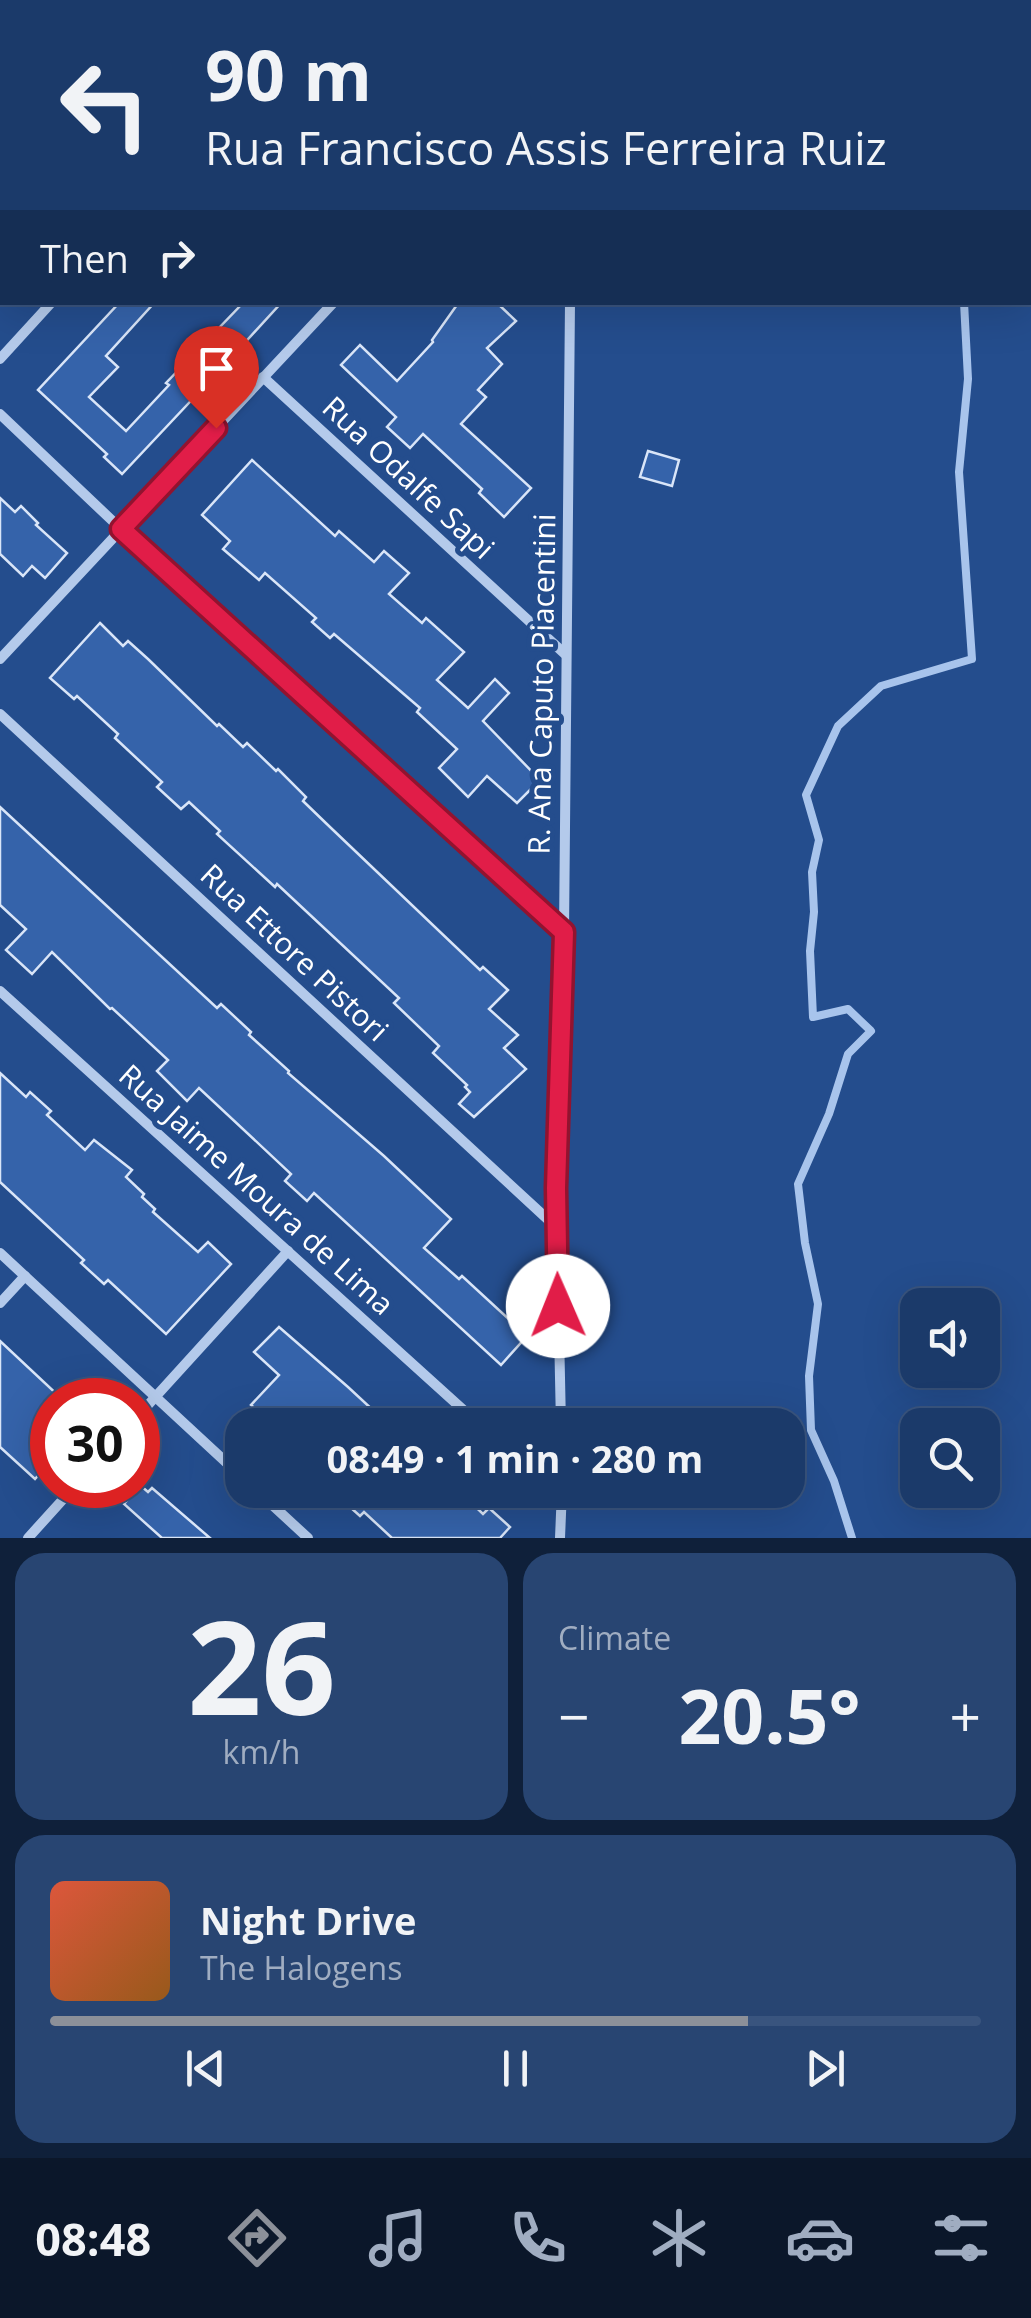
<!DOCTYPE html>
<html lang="en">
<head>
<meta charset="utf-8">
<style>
  body { margin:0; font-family:"Open Sans",sans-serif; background:#284572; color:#f1f3f6; height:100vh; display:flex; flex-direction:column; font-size:38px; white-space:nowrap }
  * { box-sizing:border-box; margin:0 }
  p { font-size:32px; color:#a0adc1 }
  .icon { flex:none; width:55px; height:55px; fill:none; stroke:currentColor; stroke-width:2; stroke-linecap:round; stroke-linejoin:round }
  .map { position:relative; height:1538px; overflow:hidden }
  .sheet { display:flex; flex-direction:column; gap:15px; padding:15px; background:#0f203a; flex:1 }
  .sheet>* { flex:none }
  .banner { position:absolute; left:0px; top:0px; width:1032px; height:305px; box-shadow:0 10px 40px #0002,0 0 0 2px #39547e; background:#1b3a6a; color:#f1f3f6; overflow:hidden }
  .controls { position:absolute; left:900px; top:1288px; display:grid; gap:20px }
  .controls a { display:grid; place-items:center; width:100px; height:100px; border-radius:20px; background:#1b3a6a; box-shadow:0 10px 40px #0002,0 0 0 2px #39547e; font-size:50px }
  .speed { position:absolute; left:30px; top:1378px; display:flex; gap:20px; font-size:50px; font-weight:700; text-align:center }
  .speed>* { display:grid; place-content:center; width:130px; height:130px; border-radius:50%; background:#1b3a6a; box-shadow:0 10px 40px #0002,0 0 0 2px #39547e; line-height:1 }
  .speed .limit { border:15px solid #d22; background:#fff; color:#111 }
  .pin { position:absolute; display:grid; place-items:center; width:85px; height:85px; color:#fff; margin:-102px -42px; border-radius:50% 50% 50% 0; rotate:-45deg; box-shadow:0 0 10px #0007 }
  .pin .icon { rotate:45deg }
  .me { position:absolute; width:110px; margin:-55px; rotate:359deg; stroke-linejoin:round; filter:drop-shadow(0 0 8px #0008) }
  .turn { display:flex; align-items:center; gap:35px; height:210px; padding:0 40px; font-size:45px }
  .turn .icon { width:130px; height:130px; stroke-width:2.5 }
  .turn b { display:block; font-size:70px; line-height:85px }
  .then { display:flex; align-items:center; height:95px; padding:0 40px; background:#0003; gap:20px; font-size:38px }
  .big { font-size:75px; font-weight:700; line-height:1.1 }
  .sheet .card { flex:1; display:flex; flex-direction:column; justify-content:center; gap:15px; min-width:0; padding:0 35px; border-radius:30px; background:#284572 }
  .sheet .dial { align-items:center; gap:0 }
  .dial b { font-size:130px; line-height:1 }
  .song { display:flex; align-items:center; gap:30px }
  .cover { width:120px; height:120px; border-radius:15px; background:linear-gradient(135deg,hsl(10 70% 55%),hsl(30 70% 35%)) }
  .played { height:10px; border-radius:5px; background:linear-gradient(90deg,#8c9099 75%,#39547e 75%) }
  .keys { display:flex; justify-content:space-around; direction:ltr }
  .heat { display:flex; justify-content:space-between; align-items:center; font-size:55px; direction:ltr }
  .sheet .tiles { flex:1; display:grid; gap:15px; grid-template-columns:1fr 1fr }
  .card:last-child { grid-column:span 2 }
  .trip { position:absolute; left:225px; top:1408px; width:580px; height:100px; border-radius:30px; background:#1b3a6a; box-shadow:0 10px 40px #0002,0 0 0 2px #39547e; font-weight:700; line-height:100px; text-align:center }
  .dock { display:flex; height:160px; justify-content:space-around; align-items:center; background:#0b172a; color:#a0adc1 }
  .dock .icon { width:70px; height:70px }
  .dock .active { color:#8c9099 }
  .dock b { font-size:45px; color:#f1f3f6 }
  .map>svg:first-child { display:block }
</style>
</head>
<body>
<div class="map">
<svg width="1031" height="1538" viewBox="0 0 1031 1538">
  <rect width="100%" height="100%" fill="#244d8d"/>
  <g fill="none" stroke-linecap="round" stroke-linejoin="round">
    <g stroke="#a8c4ec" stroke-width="8">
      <polyline points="984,0 985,2"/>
      <polyline points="852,1538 834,1481 811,1430 809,1376 818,1304 805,1243 798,1184 829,1114 848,1054 871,1031 848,1009 813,1017 810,951 814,912 812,872 819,840 806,795 838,726 881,686 972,659 959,472 968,379 964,302"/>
    </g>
  </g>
  <g fill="#3563aa" stroke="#d9e5f8" stroke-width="2.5">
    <polygon points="120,302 155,302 106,356 118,367 89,397 126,431 169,385 166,383 244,302 282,302 219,371 221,372 205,389 203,388 122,474 104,457 107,454 38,390"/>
    <polygon points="459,302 496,302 516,321 487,348 502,364 478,390 486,397 461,424 531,488 504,517 479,493 482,489 423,434 410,448 387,427 396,417 341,365 360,345 397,381 433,342 432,340"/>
    <polygon points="648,451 679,460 672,486 640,477"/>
    <polygon points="252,460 335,536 339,531 374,562 384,551 409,573 389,594 422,623 426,618 464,652 437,680 468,708 495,679 509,693 483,721 540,780 517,803 487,776 468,797 439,768 457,749 417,712 420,708 334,634 330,638 312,622 316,618 265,573 259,580 223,549 230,541 202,515"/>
    <polygon points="0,498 15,512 21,506 38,523 36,525 67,553 45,578 32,566 23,576 0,554"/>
    <polygon points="100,623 123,646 128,641 148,659 217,726 219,724 243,747 247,743 276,771 278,769 306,797 303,801 331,828 480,970 483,967 508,990 489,1009 518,1035 504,1048 526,1069 474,1117 459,1104 470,1092 465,1087 467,1085 433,1053 439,1046 394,1003 399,998 277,884 275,887 217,834 220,831 189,802 181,809 157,787 162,782 115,738 118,734 77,696 74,699 50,678"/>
    <polygon points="0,807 217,1008 221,1004 251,1032 249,1035 289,1071 288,1073 384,1156 451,1219 424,1248 459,1279 462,1276 527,1336 501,1365 314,1193 307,1201 285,1181 291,1174 199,1088 187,1101 157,1071 168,1060 112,1008 110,1009 52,952 32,974 6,950 26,929 0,905"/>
    <polygon points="0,1073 26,1097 30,1092 51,1111 47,1115 85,1150 94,1140 132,1170 126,1177 144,1194 142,1197 155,1209 153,1212 198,1252 208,1242 231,1264 166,1334 108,1280 104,1284 81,1263 84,1260 0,1182"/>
    <polygon points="279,1327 348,1387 389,1425 274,1425 251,1405 279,1375 254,1352"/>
    <polygon points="0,1341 62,1399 52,1400 52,1460 35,1479 0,1447"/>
    <polygon points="140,1485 148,1492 152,1488 210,1538 162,1538 124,1504"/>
    <polygon points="331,1490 458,1490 483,1514 489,1508 510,1527 500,1538 392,1538 364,1512 360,1516"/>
  </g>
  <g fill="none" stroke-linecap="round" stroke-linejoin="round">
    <g stroke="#b4caeb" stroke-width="10">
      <polyline points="534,0 536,2"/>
      <polyline points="60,2 62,0"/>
      <polyline points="331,2 333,0"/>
      <polyline points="581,2 581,0"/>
      <polyline points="0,66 2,63"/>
      <polyline points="0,359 52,302"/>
      <polyline points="263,377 565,654"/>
      <polyline points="0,414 121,529 564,932"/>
      <polyline points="0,659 334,302"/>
      <polyline points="0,714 556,1227"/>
      <polyline points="0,991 480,1425"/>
      <polyline points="0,1253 242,1477"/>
      <polyline points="0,1303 25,1276"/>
      <polyline points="138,1416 288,1251"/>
      <polyline points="561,1425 556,1189 564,932 570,302"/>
      <polyline points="256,1490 308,1538"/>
      <polyline points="28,1538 76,1485"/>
      <polyline points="560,1538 562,1490"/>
    </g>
  </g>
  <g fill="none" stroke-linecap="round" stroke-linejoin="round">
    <g stroke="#92132f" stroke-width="25">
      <polyline id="route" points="216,428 121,529 564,932 556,1188 558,1306"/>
    </g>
    <use href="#route" stroke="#e11d48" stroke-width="18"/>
  </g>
  <g text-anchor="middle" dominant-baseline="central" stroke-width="10" stroke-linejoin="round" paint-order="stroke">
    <g font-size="30" fill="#fff" stroke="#244d8d">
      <text transform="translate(409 477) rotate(43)">Rua Odalfe Sapi</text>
      <text transform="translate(541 684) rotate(-89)">R. Ana Caputo Piacentini</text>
      <text transform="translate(295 952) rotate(43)">Rua Ettore Pistori</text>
      <text transform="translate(257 1189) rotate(42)">Rua Jaime Moura de Lima</text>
    </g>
  </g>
</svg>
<div class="controls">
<a><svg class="icon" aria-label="sound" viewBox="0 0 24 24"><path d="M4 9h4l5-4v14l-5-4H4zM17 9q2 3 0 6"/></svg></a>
<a><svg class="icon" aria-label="search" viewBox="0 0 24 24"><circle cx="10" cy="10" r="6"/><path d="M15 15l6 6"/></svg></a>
</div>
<div class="speed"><div class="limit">30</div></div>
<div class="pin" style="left:216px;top:428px;background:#d93025"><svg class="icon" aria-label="arrive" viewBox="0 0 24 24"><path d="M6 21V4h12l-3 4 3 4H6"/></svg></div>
<svg class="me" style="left:558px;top:1306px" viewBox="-20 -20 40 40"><circle r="19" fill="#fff"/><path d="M0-13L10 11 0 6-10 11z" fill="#e11d48"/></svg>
<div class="trip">08:49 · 1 min · 280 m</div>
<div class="banner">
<div class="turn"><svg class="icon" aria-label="left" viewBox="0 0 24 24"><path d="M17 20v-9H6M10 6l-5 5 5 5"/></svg><div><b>90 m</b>Rua Francisco Assis Ferreira Ruiz</div></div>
<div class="then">Then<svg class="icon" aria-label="right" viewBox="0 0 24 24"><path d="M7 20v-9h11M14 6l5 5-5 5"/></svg></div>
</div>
</div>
<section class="sheet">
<div class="tiles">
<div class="card dial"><b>26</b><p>km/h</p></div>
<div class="card"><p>Climate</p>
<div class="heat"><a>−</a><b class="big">20.5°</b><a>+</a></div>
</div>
<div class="card">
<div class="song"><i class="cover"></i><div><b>Night Drive</b><p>The Halogens</p></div></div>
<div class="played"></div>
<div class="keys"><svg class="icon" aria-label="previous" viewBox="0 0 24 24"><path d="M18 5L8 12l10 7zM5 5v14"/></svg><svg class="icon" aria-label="pause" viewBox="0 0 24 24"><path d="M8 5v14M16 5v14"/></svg><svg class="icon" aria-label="next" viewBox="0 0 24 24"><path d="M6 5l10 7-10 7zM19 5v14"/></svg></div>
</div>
</div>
</section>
<nav class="dock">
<b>08:48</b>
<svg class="icon active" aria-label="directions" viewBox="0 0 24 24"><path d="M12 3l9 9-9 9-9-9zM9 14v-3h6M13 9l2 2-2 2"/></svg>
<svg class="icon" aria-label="music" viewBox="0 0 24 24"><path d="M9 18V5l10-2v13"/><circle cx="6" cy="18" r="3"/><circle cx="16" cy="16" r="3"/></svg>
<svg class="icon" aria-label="phone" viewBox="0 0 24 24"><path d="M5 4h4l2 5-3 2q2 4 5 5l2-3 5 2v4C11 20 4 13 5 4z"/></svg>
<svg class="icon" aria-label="climate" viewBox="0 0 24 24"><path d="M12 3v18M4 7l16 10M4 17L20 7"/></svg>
<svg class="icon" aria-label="car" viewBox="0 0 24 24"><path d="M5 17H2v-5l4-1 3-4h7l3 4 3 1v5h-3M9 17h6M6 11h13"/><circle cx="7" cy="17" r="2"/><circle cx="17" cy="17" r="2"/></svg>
<svg class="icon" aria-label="filters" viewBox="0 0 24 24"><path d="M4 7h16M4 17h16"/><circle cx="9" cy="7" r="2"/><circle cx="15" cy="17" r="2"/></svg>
</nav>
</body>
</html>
